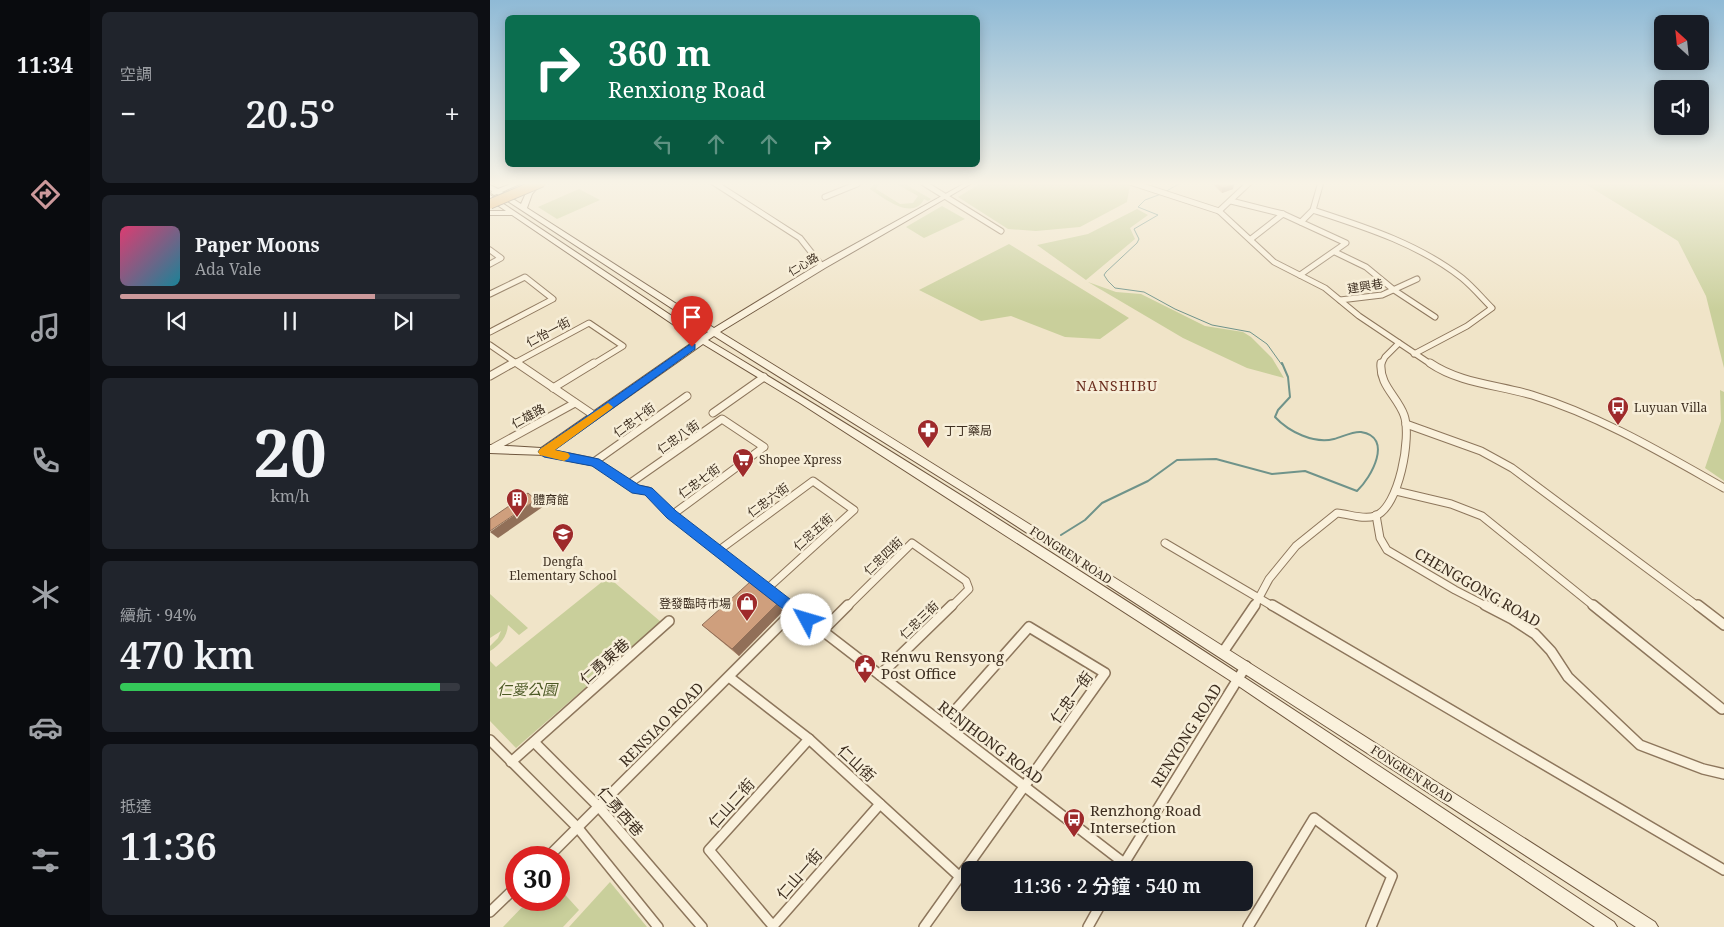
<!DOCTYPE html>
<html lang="zh-TW">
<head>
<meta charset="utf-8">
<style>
  body { margin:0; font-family:"Noto Serif","Noto Sans TC",serif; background:#20242c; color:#f1f3f6; height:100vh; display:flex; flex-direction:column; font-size:19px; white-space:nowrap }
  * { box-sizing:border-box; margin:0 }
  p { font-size:16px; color:#9ea1a6 }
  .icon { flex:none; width:28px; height:28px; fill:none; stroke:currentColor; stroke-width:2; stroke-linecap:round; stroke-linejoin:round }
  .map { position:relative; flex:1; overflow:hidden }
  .sheet { display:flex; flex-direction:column; gap:12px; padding:12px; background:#0d0f14; width:400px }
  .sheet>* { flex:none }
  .guide { position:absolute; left:15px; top:15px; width:475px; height:152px; border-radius:8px; box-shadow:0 2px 12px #0003; background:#0b6e4f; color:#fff; overflow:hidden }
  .needle { width:32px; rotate:333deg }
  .buttons { position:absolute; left:1164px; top:15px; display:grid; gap:10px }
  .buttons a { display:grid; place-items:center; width:55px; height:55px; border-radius:8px; background:#171b24; box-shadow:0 2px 12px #0003; font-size:25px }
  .speed { position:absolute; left:15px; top:846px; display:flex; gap:10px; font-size:25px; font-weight:700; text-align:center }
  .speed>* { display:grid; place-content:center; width:65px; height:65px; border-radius:50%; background:#171b24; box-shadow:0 2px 12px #0003; line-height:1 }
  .speed .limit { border:8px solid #d22; background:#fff; color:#111 }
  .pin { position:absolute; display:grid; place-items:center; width:42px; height:42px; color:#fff; margin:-51px -21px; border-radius:50% 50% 50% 0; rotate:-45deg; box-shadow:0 0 5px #0007 }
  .pin .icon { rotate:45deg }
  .me { position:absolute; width:55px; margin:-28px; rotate:309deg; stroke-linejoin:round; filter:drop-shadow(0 0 4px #0008) }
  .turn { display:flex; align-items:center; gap:18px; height:105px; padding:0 20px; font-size:22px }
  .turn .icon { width:65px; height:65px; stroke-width:2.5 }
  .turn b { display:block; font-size:35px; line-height:42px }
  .lanes { display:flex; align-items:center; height:48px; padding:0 20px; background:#0003; justify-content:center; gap:25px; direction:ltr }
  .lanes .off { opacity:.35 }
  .big { font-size:38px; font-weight:600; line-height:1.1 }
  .sheet .tile { flex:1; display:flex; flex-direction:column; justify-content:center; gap:8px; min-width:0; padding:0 18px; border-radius:8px; background:#20242c }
  .sheet .dial { align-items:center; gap:0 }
  .dial b { font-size:65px; line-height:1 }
  .song { display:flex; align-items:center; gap:15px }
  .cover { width:60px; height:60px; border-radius:8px; background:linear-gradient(135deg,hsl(340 70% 55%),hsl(190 70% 35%)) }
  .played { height:5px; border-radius:2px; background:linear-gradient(90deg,#cc999b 75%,#363941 75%) }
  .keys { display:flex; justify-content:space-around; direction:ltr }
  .heat { display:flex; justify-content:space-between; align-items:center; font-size:28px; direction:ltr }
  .charge { height:8px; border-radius:4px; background:linear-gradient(90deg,#34c759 94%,#363941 0) }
  .trip { position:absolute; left:471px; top:861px; width:292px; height:50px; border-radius:8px; background:#171b24; box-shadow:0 2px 12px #0003; font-weight:600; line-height:50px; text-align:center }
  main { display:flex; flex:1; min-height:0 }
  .tab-bar { display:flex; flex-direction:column; width:90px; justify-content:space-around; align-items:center; background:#090b0e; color:#9ea1a6 }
  .tab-bar .icon { width:35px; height:35px }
  .tab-bar .active { color:#cc999b }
  .tab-bar b { font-size:22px; color:#f1f3f6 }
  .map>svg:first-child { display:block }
</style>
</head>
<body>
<main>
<nav class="tab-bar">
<b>11:34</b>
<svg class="icon active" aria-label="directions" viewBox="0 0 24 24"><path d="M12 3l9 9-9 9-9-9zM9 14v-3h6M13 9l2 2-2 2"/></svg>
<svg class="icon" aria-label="music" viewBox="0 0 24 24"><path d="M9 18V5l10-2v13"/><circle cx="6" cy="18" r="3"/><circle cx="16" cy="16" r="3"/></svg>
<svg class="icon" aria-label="phone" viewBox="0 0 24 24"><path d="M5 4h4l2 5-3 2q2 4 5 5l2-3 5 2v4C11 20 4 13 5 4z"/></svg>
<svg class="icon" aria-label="climate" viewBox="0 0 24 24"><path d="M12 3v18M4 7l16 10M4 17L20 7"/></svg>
<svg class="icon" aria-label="car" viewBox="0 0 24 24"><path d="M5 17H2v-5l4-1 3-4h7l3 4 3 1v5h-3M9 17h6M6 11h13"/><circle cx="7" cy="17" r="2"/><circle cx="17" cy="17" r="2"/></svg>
<svg class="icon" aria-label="filters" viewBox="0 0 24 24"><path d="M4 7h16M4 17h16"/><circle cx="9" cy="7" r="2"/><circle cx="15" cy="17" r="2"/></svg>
</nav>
<section class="sheet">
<div class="tile"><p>空調</p>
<div class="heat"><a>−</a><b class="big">20.5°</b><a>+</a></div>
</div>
<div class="tile">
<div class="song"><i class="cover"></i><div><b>Paper Moons</b><p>Ada Vale</p></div></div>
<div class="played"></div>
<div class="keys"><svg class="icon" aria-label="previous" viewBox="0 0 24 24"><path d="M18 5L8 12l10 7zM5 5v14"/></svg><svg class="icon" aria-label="pause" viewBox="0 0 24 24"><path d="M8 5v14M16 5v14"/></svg><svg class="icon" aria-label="next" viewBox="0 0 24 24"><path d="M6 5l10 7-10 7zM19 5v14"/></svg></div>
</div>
<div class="tile dial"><b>20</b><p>km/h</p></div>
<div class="tile"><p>續航 · 94%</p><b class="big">470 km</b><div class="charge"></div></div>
<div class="tile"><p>抵達</p><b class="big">11:36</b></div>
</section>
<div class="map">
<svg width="1234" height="927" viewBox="0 0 1234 927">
  <rect width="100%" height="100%" fill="#f0e4c8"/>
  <g fill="#c9cf9b">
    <path d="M386 182H395L388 185 386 189 410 204 423 203 428 196 403 182H411L441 199 438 201 434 199C423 222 392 197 380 189Z"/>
    <polygon points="493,182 630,182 640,185 637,202 590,227 546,231 518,229 468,197"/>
    <polygon points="1092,182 1234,182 1234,368 1216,296 1188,241"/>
    <polygon points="89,189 110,200 67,219 48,207"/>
    <polygon points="452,206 475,219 434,238 416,227"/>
    <polygon points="647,209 658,215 640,228 645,239 596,280 547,245 598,234"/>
    <polygon points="519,244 639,318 610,339 575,337 521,316 491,321 429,290"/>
    <polygon points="598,282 626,292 651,294 715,326 753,332 761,337 782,358 794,378 757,368 693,338"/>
    <polygon points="1230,390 1234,392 1234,481 1215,468 1231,421"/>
    <polygon points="118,577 171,622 26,748 0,721 0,661 6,667"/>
    <path d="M0 594 38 628 29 635 18 625C17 637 10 645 0 651V646L8 638 11 631 0 638Z"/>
    <polygon points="120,882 157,927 79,927"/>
    <polygon points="69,888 89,910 73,927 13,927 39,900 69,900"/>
  </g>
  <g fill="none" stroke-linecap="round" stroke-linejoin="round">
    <g stroke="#6f938a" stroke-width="1">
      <polyline points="675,192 692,182"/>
      <polyline points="671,194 655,200 648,207 668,215 644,229 649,239 647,243 616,272 614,275 618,281 625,288 654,292 685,309 722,325 760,332 777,344 792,365"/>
    </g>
    <path stroke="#6f938a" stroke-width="2" d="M571 535 595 520 612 503 658 481 687 460 726 459 782 474 815 471 867 491C881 478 904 437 871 432 863 431 852 437 844 439 824 444 799 432 785 417L788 410 800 397 798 377 792 363"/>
    <g stroke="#8d765c" stroke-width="7">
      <g id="street-far2">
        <polyline points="223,182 310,238 332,266"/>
        <polyline points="432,182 511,231"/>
        <polyline points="640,182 729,211 784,262 835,288 869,316 942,365"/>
        <polyline points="335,197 367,184"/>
        <polyline points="741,201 793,214 856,243 810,275"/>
        <path d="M823 210C875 227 929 244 972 278 983 287 992 298 1002 308L977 326 924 354"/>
        <polyline points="729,211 760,182"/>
        <polyline points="811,222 823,210 831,182"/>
        <polyline points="761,239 793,214"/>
        <polyline points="0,250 11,258 0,264"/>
        <polyline points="845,252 876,267 904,290 945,317"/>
        <polyline points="0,294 35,277 63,299 0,332"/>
        <polyline points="850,300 892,295 927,279"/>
        <polyline points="0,345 29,365"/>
        <polyline points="21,365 99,323 133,346 102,365"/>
        <polyline points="891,365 895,357 909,343"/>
      </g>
    </g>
    <g stroke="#8d765c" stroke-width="9">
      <g id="street-far1">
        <polyline points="27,363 105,416"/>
        <path d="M940 363C969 383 1008 385 1042 395 1110 416 1172 453 1234 488"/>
        <polyline points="0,376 23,363"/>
        <polyline points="63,388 104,363"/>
        <polyline points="223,413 274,377"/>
        <polyline points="916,424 991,451 1022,468 1209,607"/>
        <polyline points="1,449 85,403"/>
        <polyline points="53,452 104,462 147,489 158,491 182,515 300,607"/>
        <polyline points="104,462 197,396"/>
        <polyline points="139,484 232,419 274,447 182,515"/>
        <polyline points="906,491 961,504 992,516 1105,607"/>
        <polyline points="886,515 890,538 897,550 965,590 998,607"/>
        <polyline points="675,543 784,607"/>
        <polyline points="228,551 323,481 364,510 278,588"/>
        <polyline points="357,607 422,543 476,581 479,589 461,607"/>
        <path d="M764 607 779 579 806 546 847 513C859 514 873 520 885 516 909 508 922 436 914 415 907 396 889 385 891 363"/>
      </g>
    </g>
    <g stroke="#8d765c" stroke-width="12">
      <g id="street">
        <polyline points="299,605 634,863"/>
        <polyline points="782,605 1234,870"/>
        <polyline points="995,605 1022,619 1045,634 1061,651 1078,677 1150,745 1213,769 1234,774"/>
        <polyline points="1103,605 1232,709"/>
        <polyline points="1208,605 1234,625"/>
        <polyline points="332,631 358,605"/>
        <polyline points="733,652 765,605"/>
        <polyline points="390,675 462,605"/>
        <polyline points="239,677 319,739 470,877"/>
        <polyline points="319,739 219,850 283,926 390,804"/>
        <polyline points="0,740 88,828 168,927"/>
        <polyline points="44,742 109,807 212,927"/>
        <polyline points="21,762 179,621"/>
        <polyline points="57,858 305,610"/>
        <polyline points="630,870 756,666"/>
        <polyline points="0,912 26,887"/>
        <polyline points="434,927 615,673 539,627 454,723"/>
        <polyline points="598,927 612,902"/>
        <polyline points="758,927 824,818 902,876 881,927"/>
      </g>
    </g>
    <g stroke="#6f573f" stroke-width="2">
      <path id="secondary" d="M26 182H34L12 192 31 204 36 193 42 187H46L47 188 42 194 37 208 224 328 329 264 477 182H484L335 268 230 332C544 525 855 723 1165 922L1168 927H1146L480 496 224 336 218 340C526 524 825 723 1124 922L1127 927H1105L744 683 310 403 213 344 56 455 0 453V445L51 448 206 340 22 215H0V211H16L0 200V195L212 336 218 332 7 194 4 195 1 193 2 191 0 190V185L8 189Z"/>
    </g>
    <use href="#street-far2" stroke="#faf1dc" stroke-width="5"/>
    <use href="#street-far1" stroke="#faf1dc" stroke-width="7"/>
    <use href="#street" stroke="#faf1dc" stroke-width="9"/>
    <use href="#secondary" fill="#faf1dc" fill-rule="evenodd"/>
    <g stroke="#5b4430" stroke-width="11" stroke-linecap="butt">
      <polyline id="highway-bridge" points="0,204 52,182"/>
    </g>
    <use href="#highway-bridge" stroke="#e0a458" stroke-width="9"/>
  </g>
  <g fill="#b2896c">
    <polygon points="724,182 740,182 743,189 732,193 724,185"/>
    <polygon points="287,604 293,611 249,656 220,632 212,625"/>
  </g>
  <g fill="#916f58">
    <polygon points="744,185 743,189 732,193 732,188"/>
    <polygon points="46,500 54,506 8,538 0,532"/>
    <polygon points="287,604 293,611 249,656 242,649"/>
  </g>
  <g fill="#cf9f7d" stroke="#916f58">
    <polygon points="725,182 740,182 744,183 744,185 732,188"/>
    <polygon points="38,493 46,500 0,531 0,519"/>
    <polygon points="260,582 287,604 242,649 212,625"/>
  </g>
  <linearGradient id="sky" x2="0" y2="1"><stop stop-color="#8fbad6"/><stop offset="0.59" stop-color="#f8f3e6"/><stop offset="1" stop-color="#f8f3e6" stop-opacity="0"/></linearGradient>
  <rect width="1234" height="311" fill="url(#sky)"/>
  <polygon fill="#1a73e8" stroke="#114b97" points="202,343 205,344 205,349 65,450 109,459 149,485 162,488 186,511 322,616 324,620 322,624 317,626 312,624 177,518 155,495 142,493 102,466 54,457 48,452 50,449"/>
  <polygon fill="#f59e0b" points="118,403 123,407 121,409 65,450 78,453 80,456 78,459 74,461 50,455 48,452 50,449"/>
  <defs>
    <g id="bus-pin" transform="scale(1.125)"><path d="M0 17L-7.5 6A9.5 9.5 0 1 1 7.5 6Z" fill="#9e2a2b" stroke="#f7eed8"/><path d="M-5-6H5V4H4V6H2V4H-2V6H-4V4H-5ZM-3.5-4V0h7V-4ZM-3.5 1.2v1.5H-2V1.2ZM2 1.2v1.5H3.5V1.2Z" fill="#fff"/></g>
    <g id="pharmacy-pin" transform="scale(1.125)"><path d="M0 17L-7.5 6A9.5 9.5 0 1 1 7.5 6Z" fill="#9e2a2b" stroke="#f7eed8"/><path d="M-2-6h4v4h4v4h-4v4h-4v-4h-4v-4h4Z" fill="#fff"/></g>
    <g id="supermarket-pin" transform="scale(1.125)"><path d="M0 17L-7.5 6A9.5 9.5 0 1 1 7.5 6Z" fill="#9e2a2b" stroke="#f7eed8"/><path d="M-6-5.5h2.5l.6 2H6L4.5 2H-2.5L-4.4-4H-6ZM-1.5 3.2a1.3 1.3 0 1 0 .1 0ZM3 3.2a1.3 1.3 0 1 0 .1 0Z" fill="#fff"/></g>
    <g id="building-pin" transform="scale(1.125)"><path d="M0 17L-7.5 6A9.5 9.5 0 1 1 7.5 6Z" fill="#9e2a2b" stroke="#f7eed8"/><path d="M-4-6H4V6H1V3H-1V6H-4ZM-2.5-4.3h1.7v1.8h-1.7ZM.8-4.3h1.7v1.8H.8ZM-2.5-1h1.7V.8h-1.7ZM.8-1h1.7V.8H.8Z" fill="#fff"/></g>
    <g id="school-pin" transform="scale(1.125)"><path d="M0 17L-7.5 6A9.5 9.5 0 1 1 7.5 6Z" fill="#9e2a2b" stroke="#f7eed8"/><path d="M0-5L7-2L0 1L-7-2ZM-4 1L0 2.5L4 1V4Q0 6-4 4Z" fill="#fff"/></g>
    <g id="shop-pin" transform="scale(1.125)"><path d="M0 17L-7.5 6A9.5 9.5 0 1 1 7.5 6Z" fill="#9e2a2b" stroke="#f7eed8"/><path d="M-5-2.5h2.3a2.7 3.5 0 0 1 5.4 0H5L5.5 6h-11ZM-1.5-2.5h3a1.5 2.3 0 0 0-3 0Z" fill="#fff"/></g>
    <g id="civic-pin" transform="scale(1.125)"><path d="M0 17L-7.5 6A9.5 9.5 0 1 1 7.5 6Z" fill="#9e2a2b" stroke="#f7eed8"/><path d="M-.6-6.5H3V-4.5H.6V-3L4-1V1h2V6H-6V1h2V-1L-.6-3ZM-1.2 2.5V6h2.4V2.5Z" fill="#fff"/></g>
  </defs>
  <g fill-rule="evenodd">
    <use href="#bus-pin" x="1128" y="407"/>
    <use href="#pharmacy-pin" x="438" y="430"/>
    <use href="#supermarket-pin" x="253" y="459"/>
    <use href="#building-pin" x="27" y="499"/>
    <use href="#school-pin" x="73" y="534"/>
    <use href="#shop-pin" x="257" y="603"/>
    <use href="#civic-pin" x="375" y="665"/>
    <use href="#bus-pin" x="584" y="819"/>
  </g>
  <g text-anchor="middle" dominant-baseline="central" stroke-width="5" stroke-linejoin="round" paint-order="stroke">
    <g font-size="11" fill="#3d2e20" stroke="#f7eed8">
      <text transform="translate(313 264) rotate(-31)">仁心路</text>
    </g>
    <g font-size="12" fill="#3d2e20" stroke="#f7eed8">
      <text transform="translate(875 286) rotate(-9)">建興巷</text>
      <text transform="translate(58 332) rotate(-28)">仁怡一街</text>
      <text transform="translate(38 416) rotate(-29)">仁雄路</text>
      <text transform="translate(144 420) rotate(-36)">仁忠十街</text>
      <text transform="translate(188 437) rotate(-35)">仁忠八街</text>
      <text transform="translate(209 481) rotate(-36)">仁忠七街</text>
      <text transform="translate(278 500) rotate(-36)">仁忠六街</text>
      <text transform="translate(323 532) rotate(-42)">仁忠五街</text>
      <text transform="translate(581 555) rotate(33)">FONGREN ROAD</text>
      <text transform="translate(393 556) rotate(-44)">仁忠四街</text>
      <text transform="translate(429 620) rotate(-44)">仁忠三街</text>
      <text transform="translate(922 774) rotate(33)">FONGREN ROAD</text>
    </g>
    <g font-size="12" fill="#3d2e20" stroke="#f7eed8" text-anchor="start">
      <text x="1144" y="407">Luyuan Villa</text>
      <text x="454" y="430">丁丁藥局</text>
      <text x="269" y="459">Shopee Xpress</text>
      <text x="43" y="499">體育館</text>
      <text x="73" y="561" text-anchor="middle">Dengfa<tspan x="73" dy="14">Elementary School</tspan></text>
      <text x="241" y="603" text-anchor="end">登發臨時市場</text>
    </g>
    <g font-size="14" letter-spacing="1" fill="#6b2e1e" stroke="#f7eed8">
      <text x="627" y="385">NANSHIBU</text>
    </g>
    <g font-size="15" fill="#3d2e20" stroke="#f7eed8">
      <text transform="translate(988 587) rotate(30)">CHENGGONG ROAD</text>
      <text transform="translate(114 661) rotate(-42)">仁勇東巷</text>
      <text transform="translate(581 697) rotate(-54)">仁忠一街</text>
      <text transform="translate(171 724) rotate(-45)">RENSIAO ROAD</text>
      <text transform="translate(696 735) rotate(-58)">RENYONG ROAD</text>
      <text transform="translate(501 742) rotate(37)">RENJHONG ROAD</text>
      <text transform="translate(367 763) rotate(43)">仁山街</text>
      <text transform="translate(241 803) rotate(-48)">仁山二街</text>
      <text transform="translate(131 811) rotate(48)">仁勇西巷</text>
      <text transform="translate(309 874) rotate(-49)">仁山一街</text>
    </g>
    <g font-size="15" fill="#3d2e20" stroke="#f7eed8" text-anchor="start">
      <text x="391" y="656">Renwu Rensyong<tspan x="391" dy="17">Post Office</tspan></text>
      <text x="600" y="810">Renzhong Road<tspan x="600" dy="17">Intersection</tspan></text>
    </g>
    <g font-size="15" font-style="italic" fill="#4d5a26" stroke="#f7eed8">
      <text x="37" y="689">仁愛公園</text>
    </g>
  </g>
</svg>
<div class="buttons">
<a><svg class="needle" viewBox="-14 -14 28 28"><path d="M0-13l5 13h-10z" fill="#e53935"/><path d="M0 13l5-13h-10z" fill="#9ea1a6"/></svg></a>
<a><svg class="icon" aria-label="sound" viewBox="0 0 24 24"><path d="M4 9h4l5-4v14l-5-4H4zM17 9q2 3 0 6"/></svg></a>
</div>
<div class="speed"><div class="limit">30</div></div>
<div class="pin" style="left:202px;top:347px;background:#d93025"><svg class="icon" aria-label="arrive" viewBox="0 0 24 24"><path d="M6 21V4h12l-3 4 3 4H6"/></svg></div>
<svg class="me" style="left:317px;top:620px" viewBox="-20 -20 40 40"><circle r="19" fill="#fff"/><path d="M0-13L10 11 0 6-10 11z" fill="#1a73e8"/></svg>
<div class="trip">11:36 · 2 分鐘 · 540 m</div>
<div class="guide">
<div class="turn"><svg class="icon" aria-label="right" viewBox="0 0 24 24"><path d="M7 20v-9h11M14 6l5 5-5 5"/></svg><div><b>360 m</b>Renxiong Road</div></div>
<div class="lanes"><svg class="icon off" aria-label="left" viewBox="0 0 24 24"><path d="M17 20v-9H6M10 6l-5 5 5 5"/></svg><svg class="icon off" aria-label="ahead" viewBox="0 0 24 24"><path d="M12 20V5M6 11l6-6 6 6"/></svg><svg class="icon off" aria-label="ahead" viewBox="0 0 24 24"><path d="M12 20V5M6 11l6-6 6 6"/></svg><svg class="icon" aria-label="right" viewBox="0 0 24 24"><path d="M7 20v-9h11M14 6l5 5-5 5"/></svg></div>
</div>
</div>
</main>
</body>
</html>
